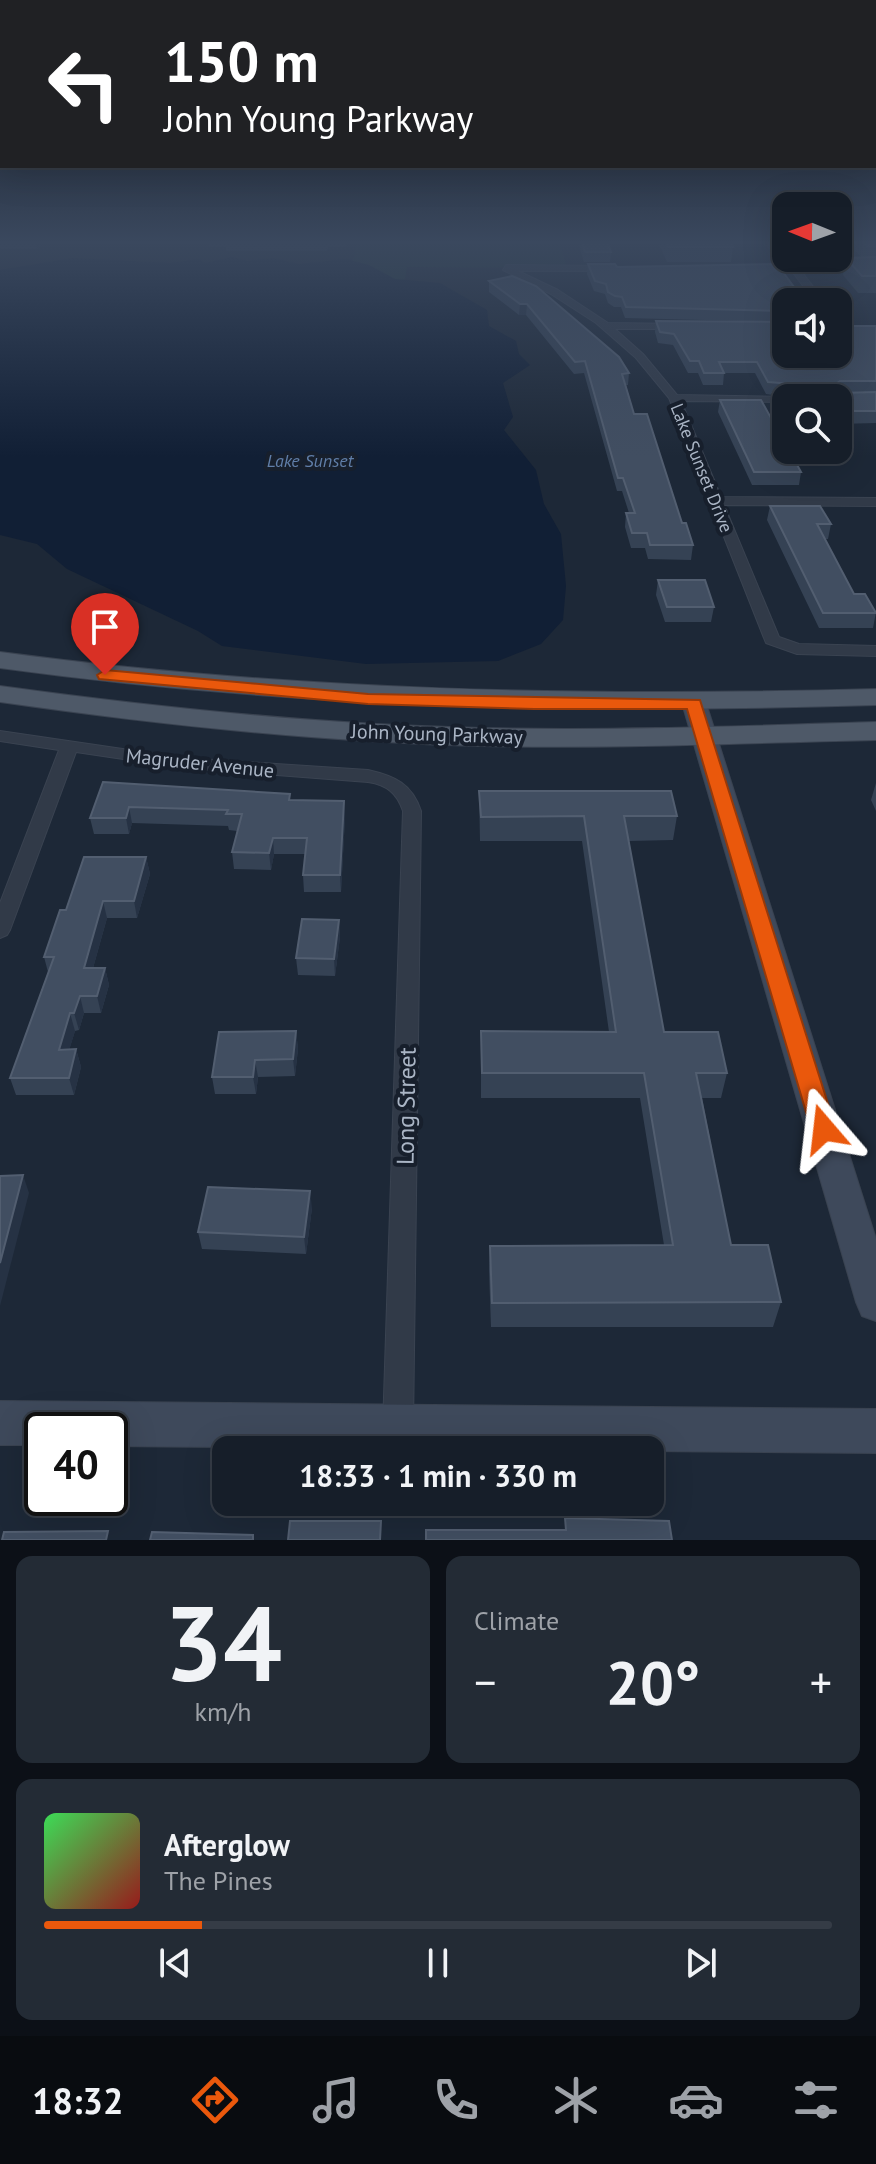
<!DOCTYPE html>
<html lang="en">
<head>
<meta charset="utf-8">
<style>
  body { margin:0; font-family:"PT Sans",sans-serif; background:#232b35; color:#f1f3f6; height:100vh; display:flex; flex-direction:column; font-size:30px; white-space:nowrap }
  * { box-sizing:border-box; margin:0 }
  p { font-size:26px; color:#9ea2a8 }
  .icon { flex:none; width:44px; height:44px; fill:none; stroke:currentColor; stroke-width:2; stroke-linecap:round; stroke-linejoin:round }
  .map { position:relative; height:1540px; overflow:hidden }
  .panel { display:flex; flex-direction:column; gap:16px; padding:16px; background:#0c1017; flex:1 }
  .panel>* { flex:none }
  .banner { position:absolute; left:0px; top:0px; width:876px; height:168px; box-shadow:0 8px 32px #0002,0 0 0 2px #353c46; background:#202124; color:#fff; overflow:hidden }
  .needle { width:52px; rotate:271deg }
  .fabs { position:absolute; left:772px; top:192px; display:grid; gap:16px }
  .fabs a { display:grid; place-items:center; width:80px; height:80px; border-radius:16px; background:#161e29; box-shadow:0 8px 32px #0002,0 0 0 2px #353c46; font-size:40px }
  .speed { position:absolute; left:24px; top:1412px; display:flex; gap:16px; font-size:40px; font-weight:700; text-align:center }
  .speed>* { display:grid; place-content:center; width:104px; height:104px; border-radius:50%; background:#161e29; box-shadow:0 8px 32px #0002,0 0 0 2px #353c46; line-height:1 }
  .speed .limit { border:4px solid #111; border-radius:12px; background:#fff; color:#111 }
  .pin { position:absolute; display:grid; place-items:center; width:68px; height:68px; color:#fff; margin:-82px -34px; border-radius:50% 50% 50% 0; rotate:-45deg; box-shadow:0 0 8px #0007 }
  .pin .icon { rotate:45deg }
  .me { position:absolute; width:88px; margin:-44px; rotate:343deg; stroke-linejoin:round; filter:drop-shadow(0 0 6px #0008) }
  .turn { display:flex; align-items:center; gap:28px; height:168px; padding:0 32px; font-size:36px }
  .turn .icon { width:104px; height:104px; stroke-width:2.5 }
  .turn b { display:block; font-size:56px; line-height:68px }
  .big { font-size:60px; font-weight:700; line-height:1.1 }
  .panel .tile { flex:1; display:flex; flex-direction:column; justify-content:center; gap:12px; min-width:0; padding:0 28px; border-radius:16px; background:#232b35 }
  .panel .dial { align-items:center; gap:0 }
  .dial b { font-size:104px; line-height:1 }
  .song { display:flex; align-items:center; gap:24px }
  .cover { width:96px; height:96px; border-radius:12px; background:linear-gradient(135deg,hsl(130 70% 55%),hsl(0 70% 35%)) }
  .played { height:8px; border-radius:4px; background:linear-gradient(90deg,#ea580c 20%,#353c46 20%) }
  .keys { display:flex; justify-content:space-around; direction:ltr }
  .heat { display:flex; justify-content:space-between; align-items:center; font-size:44px; direction:ltr }
  .panel .tiles { flex:1; display:grid; gap:16px; grid-template-columns:1fr 1fr }
  .tile:last-child { grid-column:span 2 }
  .trip { position:absolute; left:212px; top:1436px; width:452px; height:80px; border-radius:16px; background:#161e29; box-shadow:0 8px 32px #0002,0 0 0 2px #353c46; font-weight:700; line-height:80px; text-align:center }
  .tab-bar { display:flex; height:128px; justify-content:space-around; align-items:center; background:#090c10; color:#9ea2a8 }
  .tab-bar .icon { width:56px; height:56px }
  .tab-bar .current { color:#ea580c }
  .tab-bar b { font-size:36px; color:#f1f3f6 }
  .map>svg:first-child { display:block }
</style>
</head>
<body>
<div class="map">
<svg width="876" height="1540" viewBox="0 0 876 1540">
  <rect width="100%" height="100%" fill="#1d2837"/>
  <polygon fill="#1f3538" points="357,242 560,242 567,268 407,267 402,294 349,278"/>
  <polygon fill="#111f35" points="232,257 247,261 273,258 299,264 346,259 369,265 395,279 440,283 487,310 489,326 516,341 519,354 530,365 503,383 513,417 504,430 536,470 544,504 561,534 566,586 563,620 541,644 498,661 366,664 222,646 198,631 67,569 37,544 0,535 0,270 73,258 170,263 199,259 205,263"/>
  <g fill="none" stroke-linecap="round" stroke-linejoin="round">
    <g stroke="#3a4351" stroke-width="2">
      <g id="street">
        <polygon points="763,242 772,242 786,254 786,258 790,258 797,265 876,265 876,271 801,271 825,302 815,302 792,271 754,270 757,265 788,265"/>
        <polygon points="506,265 614,266 611,271 518,271 558,290 608,323 681,324 683,326 678,329 615,329 643,354 677,395 790,397 786,398 786,402 681,401 721,497 876,498 876,506 724,505 779,637 799,644 876,646 876,656 797,654 766,643 669,398 636,358 596,323 551,294 503,270"/>
        <path d="M0 731 184 758 368 770C395 776 412 784 421 811L413 1428 409 1439 398 1443 387 1439 383 1428 403 811C397 793 387 785 368 782L184 768 76 752 10 930 7 935 0 938V903L59 750 0 741Z"/>
      </g>
    </g>
    <g stroke="#3a4351" stroke-width="2">
      <g id="secondary">
        <polygon points="694,696 706,703 876,1239 876,1321 862,1316 856,1302 682,703"/>
        <polygon points="0,1401 876,1409 876,1453 110,1446 110,1430 42,1430 42,1445 0,1445"/>
      </g>
    </g>
    <g stroke="#3a4351" stroke-width="2">
      <g id="primary">
        <path d="M0 652C292 691 582 697 876 689V705C580 714 293 708 0 668Z"/>
        <path d="M0 686C160 708 321 725 482 728 614 731 745 726 876 722V740C745 743 614 749 482 746 321 742 160 725 0 702Z"/>
      </g>
    </g>
    <use href="#street" fill="#313a48" fill-rule="evenodd"/>
    <use href="#secondary" fill="#3e495b" fill-rule="evenodd"/>
    <use href="#primary" fill="#4e5968" fill-rule="evenodd"/>
  </g>
  <g fill="#354254">
    <polygon points="0,242 44,242 37,249 0,249"/>
    <polygon points="209,242 347,242 346,247 328,247 327,251 226,251 226,247 209,247"/>
    <polygon points="578,242 607,242 611,252 610,262 584,262"/>
    <polygon points="658,242 730,242 733,247 731,262 667,262"/>
    <polygon points="857,242 876,242 876,293 858,293 843,275 846,258 861,257 855,250"/>
    <polygon points="588,264 617,267 786,302 786,322 625,318 621,307 614,307 608,303 605,294 594,291 587,274"/>
    <polygon points="512,276 629,373 628,385 626,385 634,414 693,545 691,560 648,559 645,548 631,548 625,527 626,513 629,513 622,491 617,491 584,373 574,374 526,315 519,315 489,292 489,281"/>
    <polygon points="656,321 786,354 876,326 876,423 838,424 838,398 786,398 786,424 781,424 771,405 773,395 766,394 755,373 724,373 723,385 703,385 698,373 688,373 673,345 658,343 655,332"/>
    <polygon points="720,400 801,472 799,485 752,485 718,412"/>
    <polygon points="770,506 831,524 828,539 825,539 854,594 876,612 873,628 819,628 767,520"/>
    <polygon points="658,580 714,607 711,622 665,622 656,595"/>
    <polygon points="103,782 291,800 345,817 341,892 304,892 303,875 305,854 274,854 271,870 234,869 232,852 237,831 229,830 228,826 132,823 129,834 94,834 90,818"/>
    <polygon points="876,783 876,811 871,800"/>
    <polygon points="479,791 677,816 673,840 629,841 664,1032 727,1073 721,1098 702,1098 731,1245 781,1302 773,1327 491,1327 489,1271 490,1246 664,1245 640,1098 481,1098 481,1031 609,1032 582,841 480,841"/>
    <polygon points="146,857 150,874 137,918 107,918 93,968 105,968 109,985 101,1013 84,1013 79,1030 75,1031 69,1050 76,1049 81,1067 74,1095 16,1095 10,1078 48,972 44,957 66,910"/>
    <polygon points="339,920 340,937 335,976 298,975 296,958"/>
    <polygon points="296,1031 298,1049 295,1076 258,1077 256,1094 215,1094 212,1077"/>
    <polygon points="312,1208 306,1254 202,1249 198,1232"/>
  </g>
  <g fill="#263244">
    <polygon points="36,242 44,242 37,249"/>
    <polygon points="520,304 527,304 526,315 519,315"/>
    <polygon points="840,381 838,393 832,387"/>
    <polygon points="344,801 345,817 341,892 340,875"/>
    <polygon points="129,807 132,823 129,834 126,818"/>
    <polygon points="273,838 274,854 271,870 269,853"/>
    <polygon points="146,857 150,874 137,918 134,901"/>
    <polygon points="103,901 107,918 88,986 84,968"/>
    <polygon points="339,920 340,937 335,976 334,959"/>
    <polygon points="105,968 109,985 101,1013 97,996"/>
    <polygon points="80,996 84,1013 79,1030 74,1013"/>
    <polygon points="70,1013 75,1031 64,1067 59,1050"/>
    <polygon points="296,1031 298,1049 295,1076 293,1059"/>
    <polygon points="76,1049 81,1067 74,1095 69,1078"/>
    <polygon points="255,1060 258,1077 256,1094 253,1077"/>
    <polygon points="23,1175 29,1193 0,1306 0,1263"/>
    <polygon points="310,1191 312,1208 306,1254 304,1237"/>
  </g>
  <g fill="#414e61" stroke="#525e70" stroke-width="2">
    <polygon points="582,242 607,242 611,252 585,252"/>
    <polygon points="666,242 730,242 733,247 668,247"/>
    <polygon points="864,242 876,242 876,246 868,246"/>
    <polygon points="876,257 876,276 862,276 846,258"/>
    <polygon points="588,264 615,264 617,267 777,264 805,302 786,302 786,311 626,307 622,297 615,296 608,292 606,284 595,281"/>
    <polygon points="512,276 536,286 619,357 629,373 622,374 634,414 647,414 682,523 686,523 693,545 650,545 647,533 632,533 626,513 635,513 623,478 618,478 585,361 575,362 527,304 520,304 489,281"/>
    <polygon points="656,321 786,322 786,354 838,354 838,326 876,326 876,381 840,381 832,387 840,393 876,392 876,411 838,411 838,398 786,398 786,412 783,412 773,393 790,392 795,384 768,382 757,362 719,362 724,373 704,373 699,361 690,361 674,334 660,332"/>
    <polygon points="720,400 761,400 786,445 786,450 789,450 801,472 754,472"/>
    <polygon points="770,506 820,506 831,524 817,524 854,594 865,594 876,613 823,613"/>
    <polygon points="658,580 705,580 714,607 667,607"/>
    <polygon points="103,782 290,794 289,800 344,801 340,875 303,875 307,838 273,838 269,853 232,852 242,814 226,814 228,810 129,807 126,818 90,818"/>
    <polygon points="479,791 671,791 677,816 624,816 664,1032 718,1032 727,1073 696,1073 731,1245 768,1245 781,1302 492,1303 490,1246 673,1245 644,1073 482,1073 481,1031 616,1032 584,816 481,817"/>
    <polygon points="84,857 146,857 134,901 103,901 84,968 105,968 97,996 80,996 74,1013 70,1013 59,1050 76,1049 69,1078 10,1078 54,957 44,957 60,910 66,910"/>
    <polygon points="302,919 339,920 334,959 296,958"/>
    <polygon points="296,1031 293,1059 255,1060 253,1077 212,1077 219,1032"/>
    <polygon points="23,1175 0,1263 0,1176"/>
    <polygon points="208,1187 310,1191 304,1237 198,1232"/>
    <polygon points="565,1518 669,1521 672,1540 426,1540 426,1530 566,1530"/>
    <polygon points="290,1521 381,1521 380,1540 288,1540"/>
    <polygon points="108,1531 106,1540 2,1540 4,1532"/>
    <polygon points="152,1532 253,1535 253,1540 150,1540"/>
  </g>
  <linearGradient id="sky" x2="0" y2="1"><stop stop-color="#10161e"/><stop offset="0.53" stop-color="#3a485e"/><stop offset="1" stop-color="#3a485e" stop-opacity="0"/></linearGradient>
  <rect width="876" height="457" fill="url(#sky)"/>
  <polygon fill="#ea580c" stroke="#983908" stroke-width="2" points="105,670 368,694 700,700 836,1129 832,1136 824,1139 815,1136 811,1129 687,709 534,709 368,704 99,679 97,675"/>
  <g text-anchor="middle" dominant-baseline="central" stroke-width="8" stroke-linejoin="round" paint-order="stroke">
    <g font-size="18" font-style="italic" fill="#607ea8" stroke="#171f2c">
      <text x="310" y="460">Lake Sunset</text>
    </g>
    <g font-size="18" fill="#aab5c5" stroke="#171f2c">
      <text transform="translate(702 468) rotate(68)">Lake Sunset Drive</text>
    </g>
    <g font-size="20" fill="#aab5c5" stroke="#171f2c">
      <text transform="translate(437 734) rotate(2)">John Young Parkway</text>
      <text transform="translate(200 763) rotate(6)">Magruder Avenue</text>
    </g>
    <g font-size="24" fill="#aab5c5" stroke="#171f2c">
      <text transform="translate(406 1106) rotate(-89)">Long Street</text>
    </g>
  </g>
</svg>
<div class="fabs">
<a><svg class="needle" viewBox="-14 -14 28 28"><path d="M0-13l5 13h-10z" fill="#e53935"/><path d="M0 13l5-13h-10z" fill="#9ea2a8"/></svg></a>
<a><svg class="icon" aria-label="sound" viewBox="0 0 24 24"><path d="M4 9h4l5-4v14l-5-4H4zM17 9q2 3 0 6"/></svg></a>
<a><svg class="icon" aria-label="search" viewBox="0 0 24 24"><circle cx="10" cy="10" r="6"/><path d="M15 15l6 6"/></svg></a>
</div>
<div class="speed"><div class="limit">40</div></div>
<div class="pin" style="left:105px;top:675px;background:#d93025"><svg class="icon" aria-label="arrive" viewBox="0 0 24 24"><path d="M6 21V4h12l-3 4 3 4H6"/></svg></div>
<svg class="me" style="left:824px;top:1129px" viewBox="-20 -20 40 40"><path d="M0-17L14 15 0 8-14 15z" fill="#ea580c" stroke="#fff" stroke-width="4"/></svg>
<div class="trip">18:33 · 1 min · 330 m</div>
<div class="banner">
<div class="turn"><svg class="icon" aria-label="left" viewBox="0 0 24 24"><path d="M17 20v-9H6M10 6l-5 5 5 5"/></svg><div><b>150 m</b>John Young Parkway</div></div>
</div>
</div>
<section class="panel">
<div class="tiles">
<div class="tile dial"><b>34</b><p>km/h</p></div>
<div class="tile"><p>Climate</p>
<div class="heat"><a>−</a><b class="big">20°</b><a>+</a></div>
</div>
<div class="tile">
<div class="song"><i class="cover"></i><div><b>Afterglow</b><p>The Pines</p></div></div>
<div class="played"></div>
<div class="keys"><svg class="icon" aria-label="previous" viewBox="0 0 24 24"><path d="M18 5L8 12l10 7zM5 5v14"/></svg><svg class="icon" aria-label="pause" viewBox="0 0 24 24"><path d="M8 5v14M16 5v14"/></svg><svg class="icon" aria-label="next" viewBox="0 0 24 24"><path d="M6 5l10 7-10 7zM19 5v14"/></svg></div>
</div>
</div>
</section>
<nav class="tab-bar">
<b>18:32</b>
<svg class="icon current" aria-label="directions" viewBox="0 0 24 24"><path d="M12 3l9 9-9 9-9-9zM9 14v-3h6M13 9l2 2-2 2"/></svg>
<svg class="icon" aria-label="music" viewBox="0 0 24 24"><path d="M9 18V5l10-2v13"/><circle cx="6" cy="18" r="3"/><circle cx="16" cy="16" r="3"/></svg>
<svg class="icon" aria-label="phone" viewBox="0 0 24 24"><path d="M5 4h4l2 5-3 2q2 4 5 5l2-3 5 2v4C11 20 4 13 5 4z"/></svg>
<svg class="icon" aria-label="climate" viewBox="0 0 24 24"><path d="M12 3v18M4 7l16 10M4 17L20 7"/></svg>
<svg class="icon" aria-label="car" viewBox="0 0 24 24"><path d="M5 17H2v-5l4-1 3-4h7l3 4 3 1v5h-3M9 17h6M6 11h13"/><circle cx="7" cy="17" r="2"/><circle cx="17" cy="17" r="2"/></svg>
<svg class="icon" aria-label="filters" viewBox="0 0 24 24"><path d="M4 7h16M4 17h16"/><circle cx="9" cy="7" r="2"/><circle cx="15" cy="17" r="2"/></svg>
</nav>
</body>
</html>
